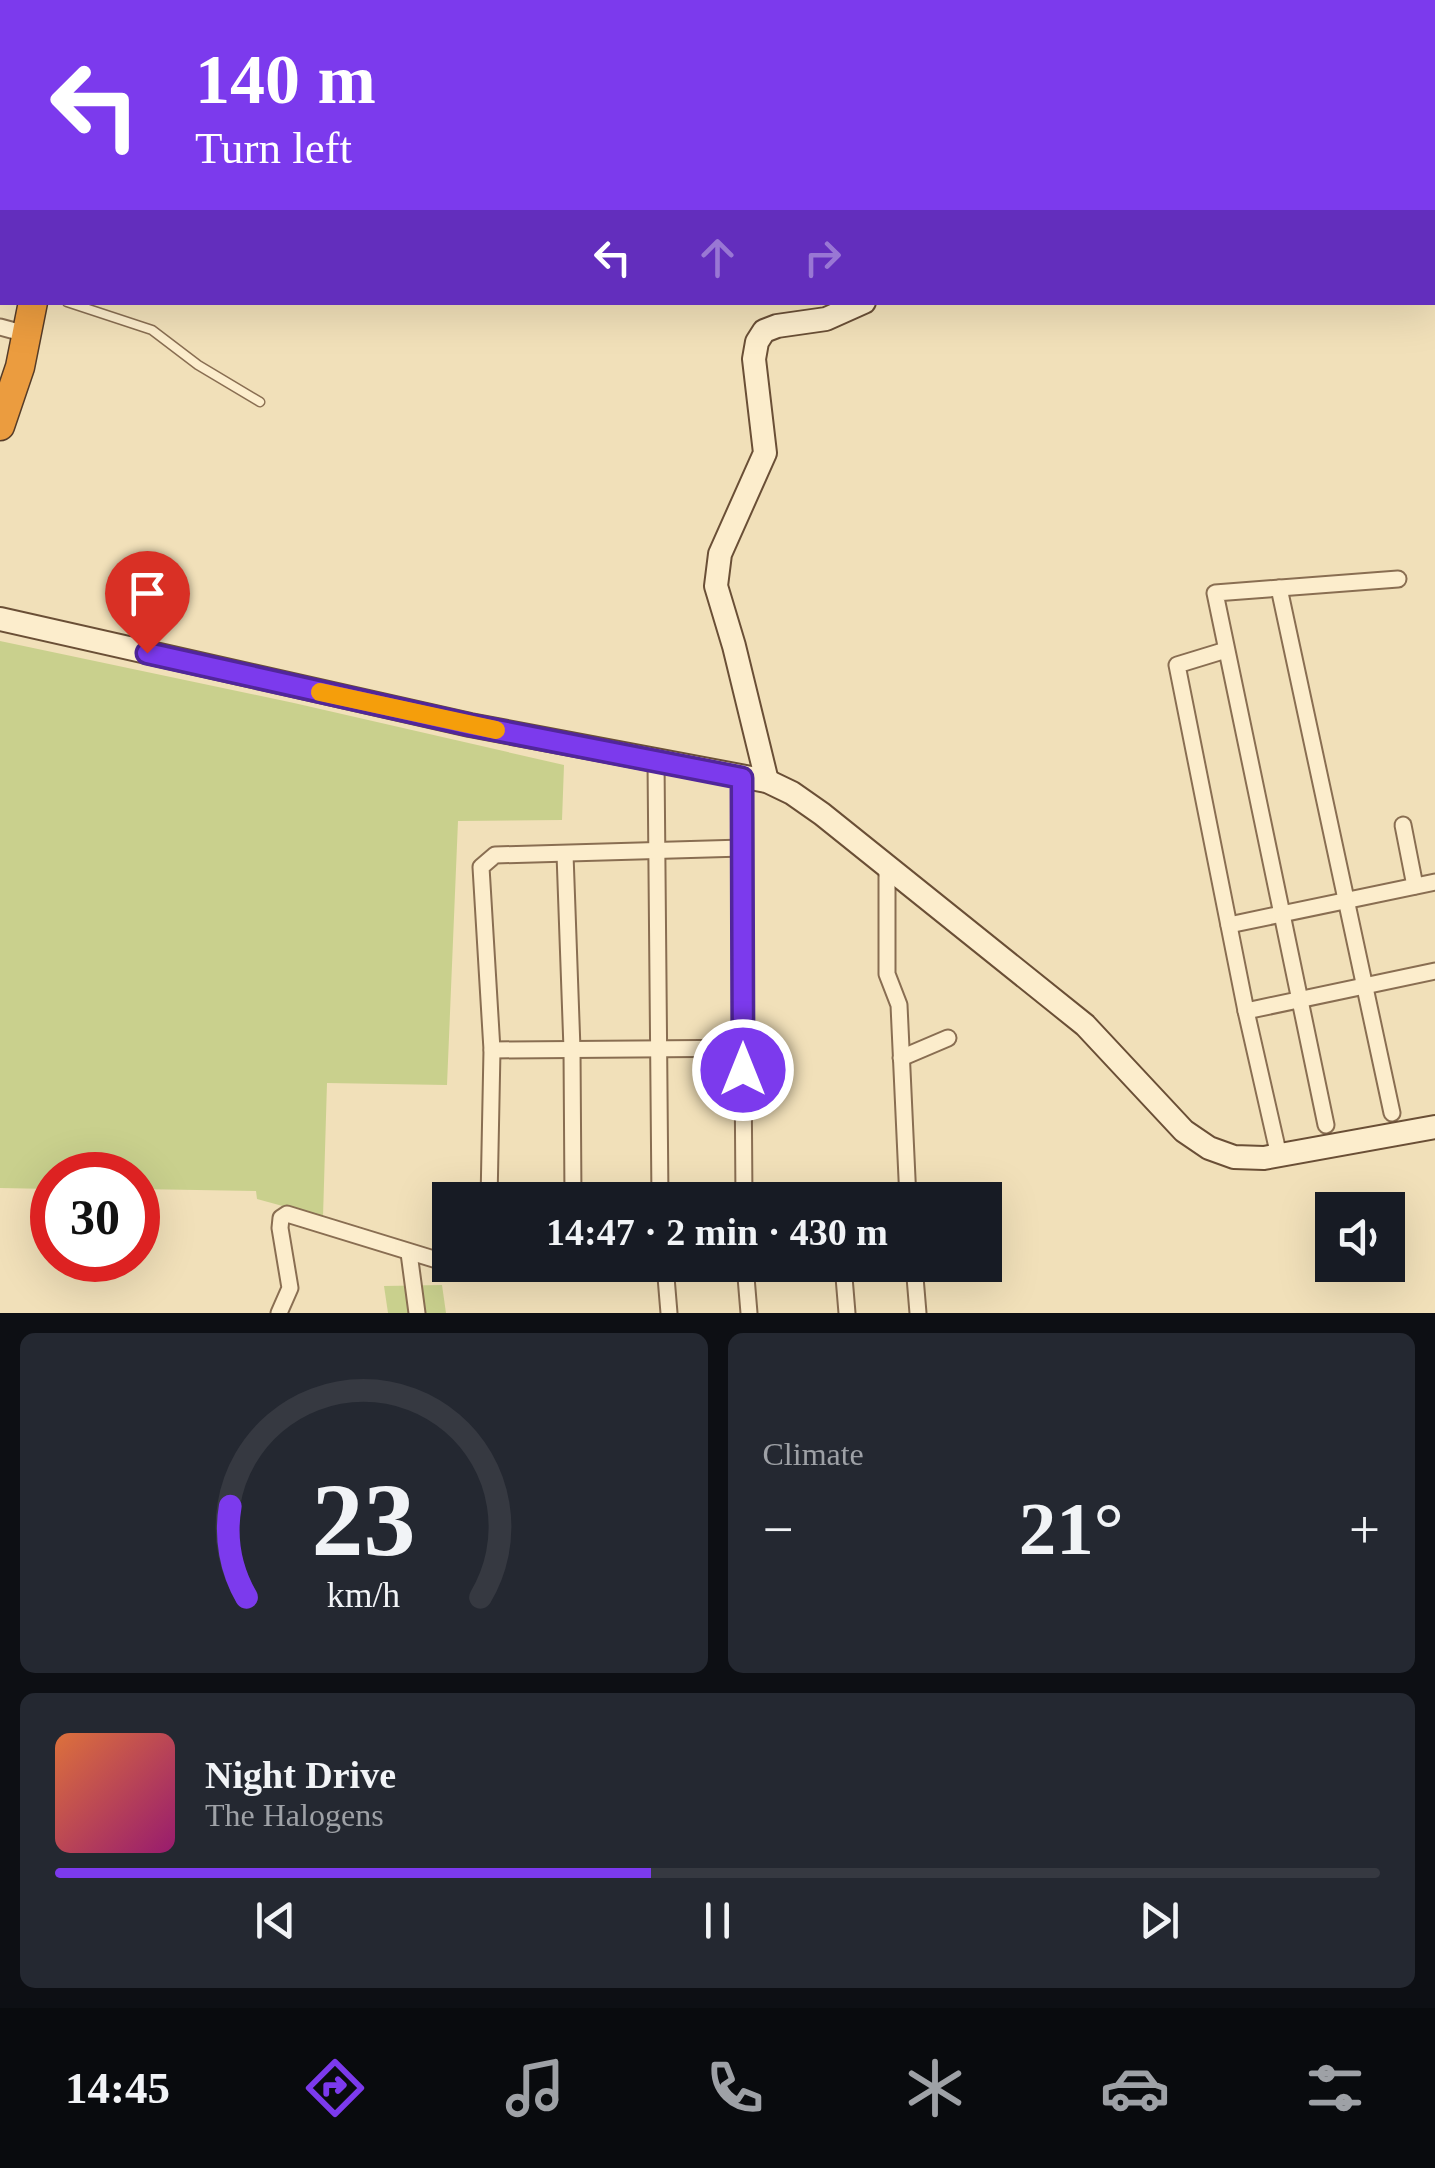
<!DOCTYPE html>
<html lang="en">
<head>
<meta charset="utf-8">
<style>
  body { margin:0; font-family:"Times New Roman",serif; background:#242831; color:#f1f3f6; height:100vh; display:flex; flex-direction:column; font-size:38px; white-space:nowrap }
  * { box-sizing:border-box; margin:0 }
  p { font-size:32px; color:#9ea1a6 }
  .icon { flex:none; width:55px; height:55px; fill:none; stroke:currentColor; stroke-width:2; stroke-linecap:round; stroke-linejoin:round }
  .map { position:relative; height:1313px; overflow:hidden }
  .details { display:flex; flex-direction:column; gap:20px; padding:20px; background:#0d0f14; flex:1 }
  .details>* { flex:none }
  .guide { position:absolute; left:0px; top:0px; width:1435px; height:305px; box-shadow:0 10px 40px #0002; background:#7c3aed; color:#fff; overflow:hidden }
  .fabs { position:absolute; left:1315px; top:1192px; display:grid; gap:20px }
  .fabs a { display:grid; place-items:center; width:90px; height:90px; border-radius:0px; background:#171b24; box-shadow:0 10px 40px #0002; font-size:50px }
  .speed { position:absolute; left:30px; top:1152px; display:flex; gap:20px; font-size:50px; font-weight:700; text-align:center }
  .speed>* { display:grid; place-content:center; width:130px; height:130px; border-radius:50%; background:#171b24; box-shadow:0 10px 40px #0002; line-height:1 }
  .speed .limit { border:15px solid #d22; background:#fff; color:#111 }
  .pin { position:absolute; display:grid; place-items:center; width:85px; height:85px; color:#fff; margin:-102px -42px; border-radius:50% 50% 50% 0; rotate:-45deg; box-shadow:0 0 10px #0007 }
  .pin .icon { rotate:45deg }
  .me { position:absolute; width:110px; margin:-55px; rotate:0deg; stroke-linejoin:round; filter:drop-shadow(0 0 8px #0008) }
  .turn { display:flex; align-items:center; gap:35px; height:210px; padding:0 30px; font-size:45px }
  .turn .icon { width:130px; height:130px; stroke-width:2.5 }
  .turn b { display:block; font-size:70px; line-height:85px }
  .lanes { display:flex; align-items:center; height:95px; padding:0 30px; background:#0003; justify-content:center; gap:50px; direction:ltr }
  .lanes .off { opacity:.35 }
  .big { font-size:75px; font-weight:800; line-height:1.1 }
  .details .tile { flex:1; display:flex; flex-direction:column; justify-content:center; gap:15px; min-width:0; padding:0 35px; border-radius:15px; background:#242831 }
  .details .dial { align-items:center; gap:0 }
  .dial svg { height:260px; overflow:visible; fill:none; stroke:#363941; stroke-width:7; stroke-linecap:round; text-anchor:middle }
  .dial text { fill:#f1f3f6; stroke:none }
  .song { display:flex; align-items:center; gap:30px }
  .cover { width:120px; height:120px; border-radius:15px; background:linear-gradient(135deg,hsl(20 70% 55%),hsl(320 70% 35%)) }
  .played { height:10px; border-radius:5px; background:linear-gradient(90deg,#7c3aed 45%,#363941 45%) }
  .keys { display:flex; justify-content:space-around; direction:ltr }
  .heat { display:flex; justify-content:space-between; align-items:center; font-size:55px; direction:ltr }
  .details .tiles { flex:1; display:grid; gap:20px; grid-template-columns:1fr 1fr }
  .tile:last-child { grid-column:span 2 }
  .trip { position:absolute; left:432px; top:1182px; width:570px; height:100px; border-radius:0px; background:#171b24; box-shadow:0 10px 40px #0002; font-weight:800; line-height:100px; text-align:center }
  .tab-bar { display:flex; height:160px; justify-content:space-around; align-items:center; background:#090b0e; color:#9ea1a6 }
  .tab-bar .icon { width:70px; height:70px }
  .tab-bar .current { color:#7c3aed }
  .tab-bar b { font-size:45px; color:#f1f3f6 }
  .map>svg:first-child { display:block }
</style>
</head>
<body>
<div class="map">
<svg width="1435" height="1313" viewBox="0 0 1435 1313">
  <rect width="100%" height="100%" fill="#f1e0b9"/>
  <g fill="#c9d08d">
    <polygon points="0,641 294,703 564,765 562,820 458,821 447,1085 327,1083 323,1217 257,1199 256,1191 138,1189 138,1175 52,1175 52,1189 0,1188"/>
    <polygon points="442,1285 446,1313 388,1313 384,1286"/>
  </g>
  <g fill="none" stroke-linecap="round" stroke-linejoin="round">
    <g stroke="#896e52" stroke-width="11">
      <polyline id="lane" points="67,302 152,330 198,365 260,402"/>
    </g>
    <g stroke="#896e52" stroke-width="19">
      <g id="street">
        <polyline points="1147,0 1147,2"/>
        <polyline points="0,193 2,194"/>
        <polyline points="0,262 2,263"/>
        <polyline points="0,327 26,334"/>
        <polyline points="1279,588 1392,1113"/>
        <polyline points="1226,650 1177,665 1246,1011 1279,1156"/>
        <polyline points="656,761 660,1200"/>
        <polyline points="741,778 744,1200"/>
        <polyline points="1403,825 1415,886"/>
        <polyline points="565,854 572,1049 573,1200"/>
        <polyline points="887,866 887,974 899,1005 908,1200"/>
        <polyline points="1229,925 1435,882"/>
        <polyline points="1246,1011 1435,971"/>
        <polyline points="492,1050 768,1048"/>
        <polyline points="901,1058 948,1038"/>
        <polyline points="1326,1125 1215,593 1398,579"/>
        <polyline points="489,1200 492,1050 481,867 495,855 743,848"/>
        <polyline points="409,1253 417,1313"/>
        <polyline points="453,1265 476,1265"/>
        <polyline points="665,1265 669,1313"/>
        <polyline points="745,1265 749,1313"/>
        <polyline points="843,1265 847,1313"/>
        <polyline points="914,1265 918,1313"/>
        <polyline points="279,1313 290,1288 280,1228 281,1218 287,1214 450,1264"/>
      </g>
    </g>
    <g stroke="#6a4f36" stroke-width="26">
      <g id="secondary">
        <polyline points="1086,2 1088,0"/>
        <polyline points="0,619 470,725 767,781 792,793 822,814 1085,1025 1184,1131 1209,1148 1234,1157 1264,1158 1435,1127"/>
        <polyline points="767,781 734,646 716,586 720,554 765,453 754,359 757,342 764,331 777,326 826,319 864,302"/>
      </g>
    </g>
    <g stroke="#563c28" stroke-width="31">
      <g id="highway">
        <polyline points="71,2 71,0"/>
        <polyline points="0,426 20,367 33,302"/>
      </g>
    </g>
    <use href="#lane" stroke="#fcedcc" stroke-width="8"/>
    <use href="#street" stroke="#fcedcc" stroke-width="15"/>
    <use href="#secondary" stroke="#fcedcc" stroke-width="22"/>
    <use href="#highway" stroke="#eb9c3f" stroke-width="28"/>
  </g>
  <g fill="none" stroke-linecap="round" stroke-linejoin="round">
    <g stroke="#51269a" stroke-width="25">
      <polyline id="route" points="147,653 470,725 742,778 743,1070"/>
    </g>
    <use href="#route" stroke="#7c3aed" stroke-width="18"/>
    <polyline stroke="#f59e0b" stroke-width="18" points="320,692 496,730"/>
  </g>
</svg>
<div class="fabs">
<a><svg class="icon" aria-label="sound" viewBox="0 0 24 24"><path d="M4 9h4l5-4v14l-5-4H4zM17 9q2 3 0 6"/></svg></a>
</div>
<div class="speed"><div class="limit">30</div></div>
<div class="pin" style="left:147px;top:653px;background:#d93025"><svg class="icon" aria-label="arrive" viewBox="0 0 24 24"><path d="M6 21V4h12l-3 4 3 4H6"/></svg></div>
<svg class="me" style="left:743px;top:1070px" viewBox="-20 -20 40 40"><circle r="17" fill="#7c3aed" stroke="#fff" stroke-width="3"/><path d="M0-11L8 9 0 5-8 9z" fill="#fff"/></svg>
<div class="trip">14:47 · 2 min · 430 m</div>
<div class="guide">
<div class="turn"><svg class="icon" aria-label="left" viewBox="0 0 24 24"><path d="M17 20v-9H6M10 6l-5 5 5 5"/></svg><div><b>140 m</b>Turn left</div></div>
<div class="lanes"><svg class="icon" aria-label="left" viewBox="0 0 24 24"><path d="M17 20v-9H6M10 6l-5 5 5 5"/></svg><svg class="icon off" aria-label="ahead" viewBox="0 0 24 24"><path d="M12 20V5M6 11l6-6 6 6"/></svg><svg class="icon off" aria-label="right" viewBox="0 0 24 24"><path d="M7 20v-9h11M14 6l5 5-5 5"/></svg></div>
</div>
</div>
<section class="details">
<div class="tiles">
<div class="tile dial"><svg viewBox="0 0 100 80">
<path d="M14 69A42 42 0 1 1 86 69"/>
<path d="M14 69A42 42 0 0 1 9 41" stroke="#7c3aed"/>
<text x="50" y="56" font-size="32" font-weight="700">23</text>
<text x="50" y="72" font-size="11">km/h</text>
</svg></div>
<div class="tile"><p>Climate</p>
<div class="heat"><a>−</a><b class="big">21°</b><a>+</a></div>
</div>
<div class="tile">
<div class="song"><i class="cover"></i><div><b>Night Drive</b><p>The Halogens</p></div></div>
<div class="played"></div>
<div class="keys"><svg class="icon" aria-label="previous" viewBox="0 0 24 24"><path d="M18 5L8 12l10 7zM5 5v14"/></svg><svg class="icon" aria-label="pause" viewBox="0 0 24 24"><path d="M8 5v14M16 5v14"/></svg><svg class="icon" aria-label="next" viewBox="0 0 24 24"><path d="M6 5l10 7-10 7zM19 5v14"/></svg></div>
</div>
</div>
</section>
<nav class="tab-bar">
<b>14:45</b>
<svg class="icon current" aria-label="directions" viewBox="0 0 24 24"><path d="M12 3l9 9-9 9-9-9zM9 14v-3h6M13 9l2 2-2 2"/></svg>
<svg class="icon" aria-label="music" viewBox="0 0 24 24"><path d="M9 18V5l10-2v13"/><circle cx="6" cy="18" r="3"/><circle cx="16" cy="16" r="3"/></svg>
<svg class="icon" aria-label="phone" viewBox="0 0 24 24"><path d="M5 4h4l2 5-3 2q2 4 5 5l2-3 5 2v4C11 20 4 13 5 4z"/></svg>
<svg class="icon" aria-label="climate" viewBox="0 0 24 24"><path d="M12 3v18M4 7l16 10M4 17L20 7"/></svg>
<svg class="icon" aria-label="car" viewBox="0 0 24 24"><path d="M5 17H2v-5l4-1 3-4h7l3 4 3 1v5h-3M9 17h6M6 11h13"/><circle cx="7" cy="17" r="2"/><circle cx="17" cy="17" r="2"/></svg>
<svg class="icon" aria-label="filters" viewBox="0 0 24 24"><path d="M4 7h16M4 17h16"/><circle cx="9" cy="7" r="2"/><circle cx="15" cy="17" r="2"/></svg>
</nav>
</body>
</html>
